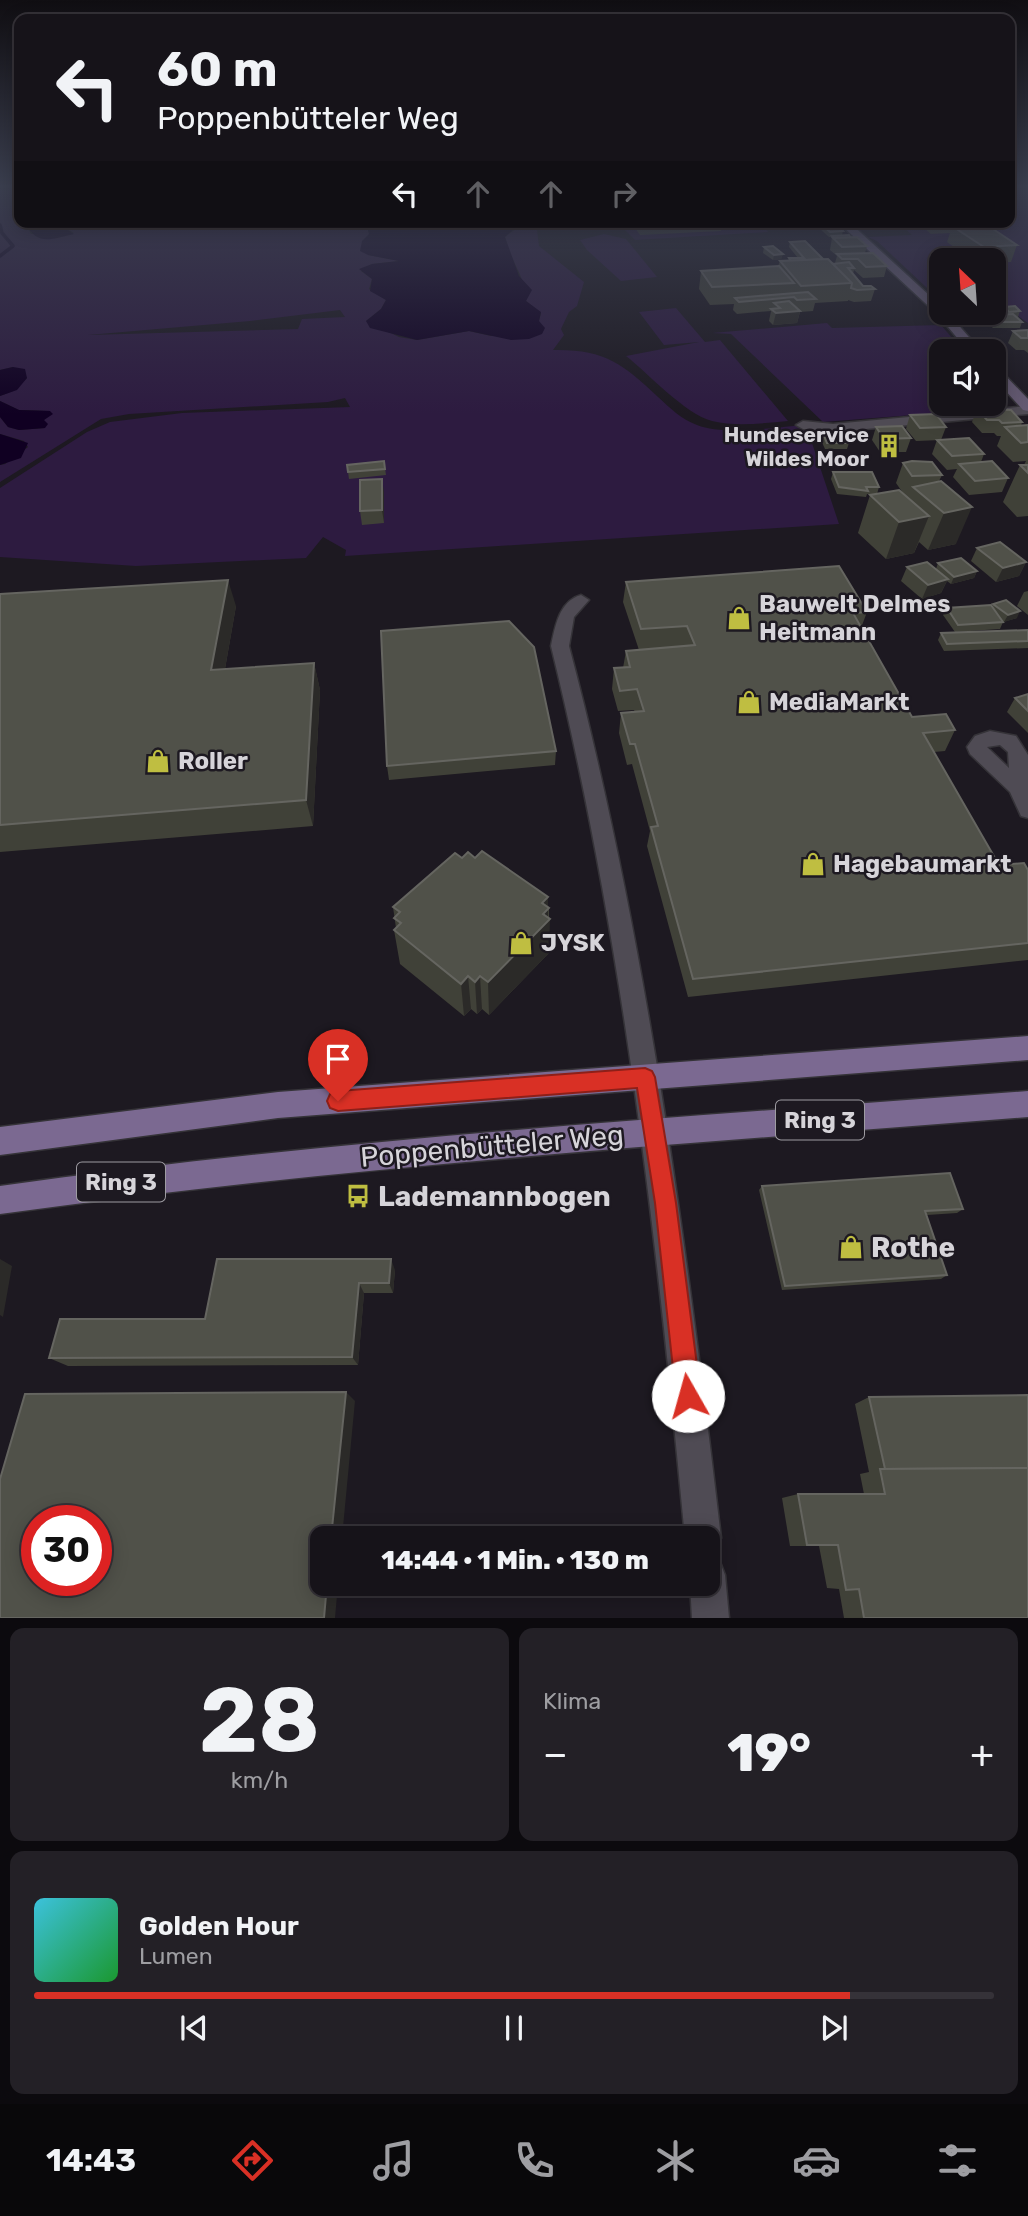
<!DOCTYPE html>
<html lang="de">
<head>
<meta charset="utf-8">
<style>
  body { margin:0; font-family:Rubik,sans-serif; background:#232026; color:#f1f3f6; height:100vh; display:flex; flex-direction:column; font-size:26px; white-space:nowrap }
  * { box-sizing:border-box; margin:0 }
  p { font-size:23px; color:#9e9ea2 }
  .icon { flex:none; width:38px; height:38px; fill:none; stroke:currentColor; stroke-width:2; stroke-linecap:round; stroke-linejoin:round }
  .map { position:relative; height:1618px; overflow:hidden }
  .side { display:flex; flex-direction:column; gap:10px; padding:10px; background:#0c0a0e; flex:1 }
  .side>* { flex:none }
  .hud { position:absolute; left:14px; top:14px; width:1001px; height:214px; border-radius:14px; box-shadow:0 4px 18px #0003,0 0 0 2px #353238; background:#161319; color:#f1f3f6; overflow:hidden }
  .needle { width:46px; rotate:335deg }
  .fabs { position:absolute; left:929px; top:248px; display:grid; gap:14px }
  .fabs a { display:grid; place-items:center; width:77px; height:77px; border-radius:14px; background:#161319; box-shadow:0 4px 18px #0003,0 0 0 2px #353238; font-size:35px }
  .speed { position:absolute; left:21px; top:1505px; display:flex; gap:14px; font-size:35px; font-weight:700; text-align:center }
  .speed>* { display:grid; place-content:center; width:91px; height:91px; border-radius:50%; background:#161319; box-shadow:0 4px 18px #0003,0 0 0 2px #353238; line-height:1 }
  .speed .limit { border:10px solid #d22; background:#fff; color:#111 }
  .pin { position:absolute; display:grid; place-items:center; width:60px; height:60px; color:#fff; margin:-72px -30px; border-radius:50% 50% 50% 0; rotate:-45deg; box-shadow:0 0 7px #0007 }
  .pin .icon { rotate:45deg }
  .me { position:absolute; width:77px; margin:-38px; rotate:353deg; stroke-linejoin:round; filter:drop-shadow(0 0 5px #0008) }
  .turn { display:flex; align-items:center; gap:24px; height:147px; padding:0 28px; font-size:32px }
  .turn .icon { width:91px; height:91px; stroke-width:2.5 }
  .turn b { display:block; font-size:49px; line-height:60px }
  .lanes { display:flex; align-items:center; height:66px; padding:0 28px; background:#0003; justify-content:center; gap:35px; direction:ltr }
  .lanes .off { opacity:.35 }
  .big { font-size:52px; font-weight:800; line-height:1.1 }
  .side .widget { flex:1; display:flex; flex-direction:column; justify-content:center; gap:10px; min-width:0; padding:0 24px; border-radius:14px; background:#232026 }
  .side .dial { align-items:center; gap:0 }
  .dial b { font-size:91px; line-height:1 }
  .song { display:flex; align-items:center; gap:21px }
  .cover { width:84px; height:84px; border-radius:10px; background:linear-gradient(135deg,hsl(190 70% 55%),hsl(130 70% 35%)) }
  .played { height:7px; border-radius:4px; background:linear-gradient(90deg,#d93025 85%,#353238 85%) }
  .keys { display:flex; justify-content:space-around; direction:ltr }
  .heat { display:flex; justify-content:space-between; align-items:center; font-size:38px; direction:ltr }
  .side .tiles { flex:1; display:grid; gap:10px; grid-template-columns:1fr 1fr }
  .widget:last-child { grid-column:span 2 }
  .trip { position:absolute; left:310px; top:1526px; width:410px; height:70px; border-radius:14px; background:#161319; box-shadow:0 4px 18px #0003,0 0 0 2px #353238; font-weight:800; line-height:70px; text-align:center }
  .dock { display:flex; height:112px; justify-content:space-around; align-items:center; background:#09080a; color:#9e9ea2 }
  .dock .icon { width:49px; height:49px }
  .dock .on { color:#d93025 }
  .dock b { font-size:32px; color:#f1f3f6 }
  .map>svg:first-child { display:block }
</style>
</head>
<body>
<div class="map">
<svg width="1028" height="1618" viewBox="0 0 1028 1618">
  <rect width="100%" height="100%" fill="#1d1921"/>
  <g fill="#2d1b40" fill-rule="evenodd">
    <path d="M0 188H16L12 189C13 201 19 210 19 222H25L31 234 74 233 56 222H77L93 230 132 222H366L369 234 368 255 399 261 372 264 361 271 372 279 369 289 386 300 381 309 366 321 399 337 417 340 469 331 491 336 539 321 541 313 526 301C528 282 509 258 505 237 524 220 548 222 573 222L537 230 539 246 584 282 577 306 569 312 561 329 564 335 553 350C604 349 622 363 658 397 670 408 681 419 697 425 725 436 775 427 806 425L817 433 812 443 839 524 345 556 346 550 323 537 306 558 136 566 0 557V488L87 432 110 422 182 413 350 407 345 398 328 402 129 414 101 419 0 482V465L5 464 28 447 24 441 0 434V417L8 427 19 430 45 428 44 420 50 411 19 410 0 401V396L13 391 27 378 13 367 0 370ZM340 310 345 317 302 319 298 329 88 335 250 321Z"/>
    <polygon points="1010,188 1028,188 1028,323 1011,311 994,312 994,261 942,261 941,301 877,241 868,237 912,235 901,225 917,222 1010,222"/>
    <polygon points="617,222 768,222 761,223 768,232 635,240"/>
    <polygon points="604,234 626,239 657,277 621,281 587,250 580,240"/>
    <path d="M676 308 705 342 720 340 788 421C764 423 737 427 712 421 685 414 649 374 626 356L699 342 664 345 639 312Z"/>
    <polygon points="827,323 832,328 941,325 964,352 942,352 942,404 994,404 994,385 1008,401 1003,408 823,422 731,334 712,333"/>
  </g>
  <g fill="#100022">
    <path d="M25 222H56L74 234C51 239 37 247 25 222Z"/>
    <polygon points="366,222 539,222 514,229 505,237 519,276 532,290 526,301 541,312 539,321 545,328 542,334 529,339 511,340 469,331 417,340 370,328 366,321 381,309 386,300 370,291 372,279 359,269 372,264 399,261 368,255 360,251 362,241 369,234"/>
    <polygon points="13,367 25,369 27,378 17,390 0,396 0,370"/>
    <polygon points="0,401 19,410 50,411 53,414 44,420 48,424 45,428 19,430 8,427 0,417"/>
    <polygon points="0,434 28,443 21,458 0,465"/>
  </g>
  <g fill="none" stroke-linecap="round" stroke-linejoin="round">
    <polyline stroke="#100022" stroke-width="3.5" points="0,225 2,233 13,246 0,256"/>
    <g stroke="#353338" stroke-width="3">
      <g id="street">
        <polygon points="1028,406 1028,414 833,432 803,429 796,425 803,421 833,424"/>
        <path d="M581 595 589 600 574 617 569 646C646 937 686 1239 721 1538L715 1550 707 1554V1538H685C657 1239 623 938 551 646 555 627 559 601 581 595Z"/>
        <path d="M990 731 1016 736 1028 755V818L1021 816 1010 792 970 754 967 747 975 736ZM1000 745 1008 752 1009 768 987 747Z"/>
        <polygon points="707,1557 720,1562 725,1575 729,1618 692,1618 690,1584 707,1584"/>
      </g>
    </g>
    <g stroke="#353338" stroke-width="3">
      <g id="secondary">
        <polygon points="838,222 849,222 942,307 942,313 948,313 982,352 969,352 938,315"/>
        <polygon points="994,367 998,368 1028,399 1028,411 1023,410 994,378"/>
      </g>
    </g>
    <g stroke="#353338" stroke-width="3">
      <g id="primary">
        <polygon points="1028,1036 1028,1060 278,1118 0,1155 0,1127 278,1092"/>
        <path d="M1028 1091V1117C685 1144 341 1166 0 1214V1186C341 1138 685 1117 1028 1091Z"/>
      </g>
    </g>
    <use href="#street" fill="#4f4b54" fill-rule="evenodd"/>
    <use href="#secondary" fill="#655a72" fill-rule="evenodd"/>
    <use href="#primary" fill="#7b6991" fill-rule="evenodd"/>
  </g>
  <g fill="#404138">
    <polygon points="631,222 723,222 721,231 640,235"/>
    <polygon points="788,222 828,222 828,223 843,231 842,235 851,238 867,246 865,253 887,266 884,277 863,278 854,270 853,274 863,286 875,289 871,301 854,302 848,300 848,301 815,303 813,311 800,312 797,323 773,325 769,321 771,311 737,314 733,310 734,304 710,305 699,289 701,271 778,266 780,261 788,261 789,258 798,258 789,247 790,242 823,259 835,263 837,256 830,250 832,237 829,237 820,229 821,225 794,228"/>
    <polygon points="926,222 967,222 966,225 1017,245 1011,262 994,263 994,261 973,261 947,242 950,233 931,234 924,228"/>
    <polygon points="764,247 783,254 781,259 773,260 763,253"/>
    <polygon points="1004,307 1020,311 1018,317 1022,322 1020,328 993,328 985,321 988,315 1003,314 1001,313"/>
    <polygon points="1028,330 1028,353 1024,350 1016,350 1008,343 1013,331"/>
    <polygon points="977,409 1022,422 1021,426 1028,425 1028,516 1017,517 1003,502 1020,465 1024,465 1026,461 1013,462 997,446 1001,436 997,436 994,433 982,433 972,422"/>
    <polygon points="910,415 946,427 941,440 916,441 906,429"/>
    <polygon points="876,427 911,438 906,452 880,452 872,440"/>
    <polygon points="822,431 849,443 847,449 825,449 820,438"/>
    <polygon points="937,440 984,454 981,462 1008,478 1002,492 969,495 953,477 957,469 947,470 932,454"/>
    <polygon points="384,461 386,475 349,479 347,465"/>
    <polygon points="903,463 942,475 939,481 956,544 928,550 919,542 914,553 886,559 858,533 870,495 903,493 896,483"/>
    <polygon points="833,472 879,487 877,494 867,494 866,497 837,494 831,479"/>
    <polygon points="384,492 384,523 362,525 360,511"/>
    <polygon points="977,548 1026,562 1019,576 996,582 971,561"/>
    <polygon points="938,563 977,571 974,578 951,584 947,581 941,593 922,599 901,581 907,567 936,569"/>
    <polygon points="626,582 867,612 861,628 912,717 955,730 945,751 934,752 999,865 1028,870 1028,960 688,997 647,846 650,831 632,764 627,765 619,733 621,713 635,712 634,710 618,711 612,689 614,668 623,668 626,651 639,650 623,602"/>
    <polygon points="1028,591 1028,615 1017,606 1024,592"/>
    <polygon points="0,594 236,606 225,669 314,663 320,690 313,826 0,852"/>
    <polygon points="993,604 1017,618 1003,622 1000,629 955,632 943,615 947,608 992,606"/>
    <polygon points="1028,630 1028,648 944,651 938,640 941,633"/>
    <polygon points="1028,694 1028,733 1007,712 1015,698"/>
    <polygon points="556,751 555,765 389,780 387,766"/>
    <polygon points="462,858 475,858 549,908 549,953 489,1015 482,1009 477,1014 471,1009 464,1016 400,964 394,930 396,928 393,907"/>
    <polygon points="762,1186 963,1209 957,1213 927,1215 947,1275 941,1279 782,1290 759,1190"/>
    <polygon points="395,1270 393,1293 364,1293 358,1365 68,1366 49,1358"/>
    <polygon points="869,1397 1028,1618 844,1618 839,1589 827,1588 819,1546 790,1546 782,1498 798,1494 864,1494 860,1474 869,1472 855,1404"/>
  </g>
  <g fill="#2b2a28">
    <polygon points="795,222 828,222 828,225 821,224 821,225 794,228"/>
    <polygon points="783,254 781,259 773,260 774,255"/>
    <polygon points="800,311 797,323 773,325 776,313"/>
    <polygon points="382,479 384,492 384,523 382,510"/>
    <polygon points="972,507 956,544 928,550 944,513"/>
    <polygon points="929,516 914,553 886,559 899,522"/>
    <polygon points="1026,562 1019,576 996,582 1003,568"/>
    <polygon points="977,571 974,578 951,584 954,577"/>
    <polygon points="948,579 941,593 922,599 928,585"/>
    <polygon points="228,580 236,606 220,697 211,670"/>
    <polygon points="1020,611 1017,618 1004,622 1008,615"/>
    <polygon points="314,663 320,690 313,826 306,800"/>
    <polygon points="548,897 548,921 550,919 549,953 489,1015 488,982 542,903"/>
    <polygon points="468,976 471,1009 464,1016 461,984"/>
    <polygon points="480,976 482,1009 477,1014 475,982"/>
    <polygon points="0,1259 12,1266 3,1317 0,1315"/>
    <polygon points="391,1259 395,1270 393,1293 389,1283"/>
    <polygon points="359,1283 364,1293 358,1365 352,1357"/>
    <polygon points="346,1392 355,1401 342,1538 331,1538"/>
    <polygon points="327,1584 338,1584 335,1618 324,1618"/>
  </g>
  <g fill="#505149" stroke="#656560" stroke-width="2" fill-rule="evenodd">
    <polygon points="834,223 843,231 830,232 821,224"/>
    <polygon points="984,223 1017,245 984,247 952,226"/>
    <polygon points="849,235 851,238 834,238 832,236"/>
    <polygon points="857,237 867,246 842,247 833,238"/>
    <polygon points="805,241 823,259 791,261 789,258 804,258 790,242"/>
    <polygon points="773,246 783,254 774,255 764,247"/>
    <polygon points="873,253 887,266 866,267 858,259 842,259 837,254"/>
    <polygon points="828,259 852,283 801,286 780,261"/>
    <polygon points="849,262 854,268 848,268 863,286 871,286 875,289 857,290 851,288 852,283 833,264"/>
    <polygon points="779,266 794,283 712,287 701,271"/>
    <polygon points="808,292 816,299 797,300 794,297 739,302 735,298"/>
    <polygon points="789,301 800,311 776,313 771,309 780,308 774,303"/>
    <polygon points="1015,306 1020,311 1009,312 1004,307"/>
    <polygon points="1013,314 1022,322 995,322 988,315"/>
    <polygon points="1028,330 1028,338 1021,338 1013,331"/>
    <polygon points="977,409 1011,410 1022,422 1002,423 999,420 987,420"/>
    <polygon points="936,414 946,427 920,428 910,415"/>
    <polygon points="1028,425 1028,442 1021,443 1005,427"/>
    <polygon points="902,426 911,438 884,439 876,427"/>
    <polygon points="822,431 843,431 849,443 827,443"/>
    <polygon points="969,438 984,454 952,456 937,440"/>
    <polygon points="384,461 385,469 348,472 347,465"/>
    <polygon points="912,461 932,462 942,475 912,476 903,463"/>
    <polygon points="992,461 1008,478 975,481 959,464"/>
    <polygon points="1020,465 1028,465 1028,473"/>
    <polygon points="833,472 872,472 879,487 866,487 868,491 839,487"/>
    <polygon points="382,479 382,510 360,511 360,480"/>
    <polygon points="941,481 972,507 944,513 913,487"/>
    <polygon points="899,490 929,516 899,522 870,495"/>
    <polygon points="1000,542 1026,562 1003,568 977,548"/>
    <polygon points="961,558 977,571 954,577 938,563"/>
    <polygon points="927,562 948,579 928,585 907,567"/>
    <polygon points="839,566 867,612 853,613 912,717 946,714 955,730 923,733 999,865 1024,863 1028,870 1028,943 693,979 651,827 658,826 635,744 630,744 621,713 644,711 637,689 620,691 614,668 630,667 626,651 695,645 687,626 641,629 626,582"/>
    <polygon points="228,580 211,670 314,663 306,800 0,825 0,594"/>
    <polygon points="1006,600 1020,611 1008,615 993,604"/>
    <polygon points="991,605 1003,622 958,625 947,608"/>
    <polygon points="509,621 534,647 556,751 387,766 381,631"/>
    <polygon points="1028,630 1028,641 970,643 947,644 941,633"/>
    <polygon points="1028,694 1028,711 1015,698"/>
    <polygon points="482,851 548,897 542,903 549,908 543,914 550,919 488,982 480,976 475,982 468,976 461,984 394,930 401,923 394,918 400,912 393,907 455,853 462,858 468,852 475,858"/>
    <polygon points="950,1173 963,1209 925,1211 947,1275 785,1286 762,1186"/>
    <polygon points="217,1259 391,1259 389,1283 359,1283 352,1357 49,1358 60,1319 205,1319"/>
    <path d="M346 1392 331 1538H322V1584H327L324 1618H0V1479L25 1394ZM37 1521H96V1580H37Z"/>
    <polygon points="1028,1395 1028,1468 885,1469 869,1397"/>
    <polygon points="1028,1468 1028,1618 864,1618 859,1589 846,1590 838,1545 807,1545 798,1494 885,1494 880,1469"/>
  </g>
  <linearGradient id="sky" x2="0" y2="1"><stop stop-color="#100e12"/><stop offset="0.45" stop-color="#3a3e4e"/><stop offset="1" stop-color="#3a3e4e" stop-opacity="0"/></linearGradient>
  <rect width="1028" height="414" fill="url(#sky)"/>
  <polygon fill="#d93025" stroke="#8d1f18" stroke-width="2" points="645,1068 652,1071 655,1077 676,1203 701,1396 697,1405 688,1409 680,1405 676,1396 655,1203 637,1088 338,1111 330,1108 327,1101 330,1094 338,1091"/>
  <defs>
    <g id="building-bare" transform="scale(1.89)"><path d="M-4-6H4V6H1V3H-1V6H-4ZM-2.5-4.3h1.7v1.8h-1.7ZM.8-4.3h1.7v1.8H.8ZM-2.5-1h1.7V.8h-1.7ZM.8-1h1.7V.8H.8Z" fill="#bfbe41" stroke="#1d1921" stroke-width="2.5" paint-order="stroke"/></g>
    <g id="shop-bare" transform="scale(1.89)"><path d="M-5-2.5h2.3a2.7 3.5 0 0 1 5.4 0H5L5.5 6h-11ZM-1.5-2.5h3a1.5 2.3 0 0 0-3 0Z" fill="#bfbe41" stroke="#1d1921" stroke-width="2.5" paint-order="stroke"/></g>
    <g id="bus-bare" transform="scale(1.89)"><path d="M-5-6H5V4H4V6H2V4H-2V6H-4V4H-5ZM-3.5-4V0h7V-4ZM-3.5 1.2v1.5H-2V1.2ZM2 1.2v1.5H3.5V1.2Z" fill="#bfbe41" stroke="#1d1921" stroke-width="2.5" paint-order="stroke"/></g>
  </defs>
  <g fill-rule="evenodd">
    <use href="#building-bare" x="889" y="446"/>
    <use href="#shop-bare" x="739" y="618"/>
    <use href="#shop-bare" x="749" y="702"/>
    <use href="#shop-bare" x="158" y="761"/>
    <use href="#shop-bare" x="813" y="864"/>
    <use href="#shop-bare" x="521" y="943"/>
    <use href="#bus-bare" x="358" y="1196"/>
    <use href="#shop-bare" x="851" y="1247"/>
  </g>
  <g text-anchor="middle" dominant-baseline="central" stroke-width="5" stroke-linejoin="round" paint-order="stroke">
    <g font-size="21" font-weight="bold" fill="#d6d4d9" stroke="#1d1921" text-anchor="end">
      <text x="869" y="434">Hundeservice<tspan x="869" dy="24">Wildes Moor</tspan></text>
    </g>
    <g fill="#1d1921" stroke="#9e9ca2" stroke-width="2">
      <rect x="776" y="1100.5" width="88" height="39" rx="5"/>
      <rect x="77" y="1162.5" width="88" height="39" rx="5"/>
    </g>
    <g font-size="23" font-weight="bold" fill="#d6d4d9">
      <text x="820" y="1120">Ring 3</text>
      <text x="121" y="1182">Ring 3</text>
    </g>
    <g font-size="24" font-weight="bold" fill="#d6d4d9" stroke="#1d1921" text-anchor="start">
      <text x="759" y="604">Bauwelt Delmes<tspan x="759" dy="28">Heitmann</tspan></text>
      <text x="769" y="702">MediaMarkt</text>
      <text x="178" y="761">Roller</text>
      <text x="833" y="864">Hagebaumarkt</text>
      <text x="541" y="943">JYSK</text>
    </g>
    <g font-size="28" fill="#d6d4d9" stroke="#1d1921">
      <text transform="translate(492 1146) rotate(-5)">Poppenbütteler Weg</text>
    </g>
    <g font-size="28" font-weight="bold" fill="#d6d4d9" stroke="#1d1921" text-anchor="start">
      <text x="378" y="1196">Lademannbogen</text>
      <text x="871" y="1247">Rothe</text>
    </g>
  </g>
</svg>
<div class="fabs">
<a><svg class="needle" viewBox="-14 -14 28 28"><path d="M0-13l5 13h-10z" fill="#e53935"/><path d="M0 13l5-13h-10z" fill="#9e9ea2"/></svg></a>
<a><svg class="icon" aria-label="sound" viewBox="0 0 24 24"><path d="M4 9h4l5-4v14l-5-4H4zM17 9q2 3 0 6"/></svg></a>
</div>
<div class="speed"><div class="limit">30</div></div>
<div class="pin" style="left:338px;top:1101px;background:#d93025"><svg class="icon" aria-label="arrive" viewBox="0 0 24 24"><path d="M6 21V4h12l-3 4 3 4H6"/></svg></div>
<svg class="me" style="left:688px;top:1396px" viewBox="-20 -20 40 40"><circle r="19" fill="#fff"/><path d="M0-13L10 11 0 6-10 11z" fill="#d93025"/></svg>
<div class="trip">14:44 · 1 Min. · 130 m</div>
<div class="hud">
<div class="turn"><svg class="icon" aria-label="left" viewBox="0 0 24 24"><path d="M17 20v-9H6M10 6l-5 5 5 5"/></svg><div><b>60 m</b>Poppenbütteler Weg</div></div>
<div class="lanes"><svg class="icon" aria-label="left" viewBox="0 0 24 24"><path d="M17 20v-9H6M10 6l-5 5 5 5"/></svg><svg class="icon off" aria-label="ahead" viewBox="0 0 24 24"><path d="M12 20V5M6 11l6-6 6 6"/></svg><svg class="icon off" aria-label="ahead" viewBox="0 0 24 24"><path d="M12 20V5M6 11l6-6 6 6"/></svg><svg class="icon off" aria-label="right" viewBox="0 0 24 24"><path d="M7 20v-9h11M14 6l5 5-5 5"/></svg></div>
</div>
</div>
<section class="side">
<div class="tiles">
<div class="widget dial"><b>28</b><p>km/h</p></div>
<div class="widget"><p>Klima</p>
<div class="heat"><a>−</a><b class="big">19°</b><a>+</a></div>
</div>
<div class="widget">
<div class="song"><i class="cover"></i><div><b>Golden Hour</b><p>Lumen</p></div></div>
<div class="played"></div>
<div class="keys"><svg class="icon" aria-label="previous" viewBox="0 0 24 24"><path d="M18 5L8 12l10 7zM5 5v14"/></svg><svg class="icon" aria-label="pause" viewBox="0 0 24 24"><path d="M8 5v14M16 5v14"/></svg><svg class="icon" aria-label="next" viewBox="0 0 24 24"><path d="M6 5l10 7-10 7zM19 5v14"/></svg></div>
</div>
</div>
</section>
<nav class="dock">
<b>14:43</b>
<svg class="icon on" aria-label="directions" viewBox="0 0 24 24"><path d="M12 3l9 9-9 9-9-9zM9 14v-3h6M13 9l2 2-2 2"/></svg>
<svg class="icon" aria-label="music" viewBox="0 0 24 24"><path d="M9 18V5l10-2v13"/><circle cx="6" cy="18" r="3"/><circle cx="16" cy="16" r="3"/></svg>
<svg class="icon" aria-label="phone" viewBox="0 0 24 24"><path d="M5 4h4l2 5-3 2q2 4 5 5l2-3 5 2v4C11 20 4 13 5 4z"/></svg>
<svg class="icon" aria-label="climate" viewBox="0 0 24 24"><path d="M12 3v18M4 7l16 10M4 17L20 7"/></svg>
<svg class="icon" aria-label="car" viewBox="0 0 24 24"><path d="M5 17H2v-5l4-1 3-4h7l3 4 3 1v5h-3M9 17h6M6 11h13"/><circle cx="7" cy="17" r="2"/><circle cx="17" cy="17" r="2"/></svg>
<svg class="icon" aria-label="filters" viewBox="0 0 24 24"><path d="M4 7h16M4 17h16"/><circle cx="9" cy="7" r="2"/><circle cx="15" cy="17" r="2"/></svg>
</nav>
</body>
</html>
